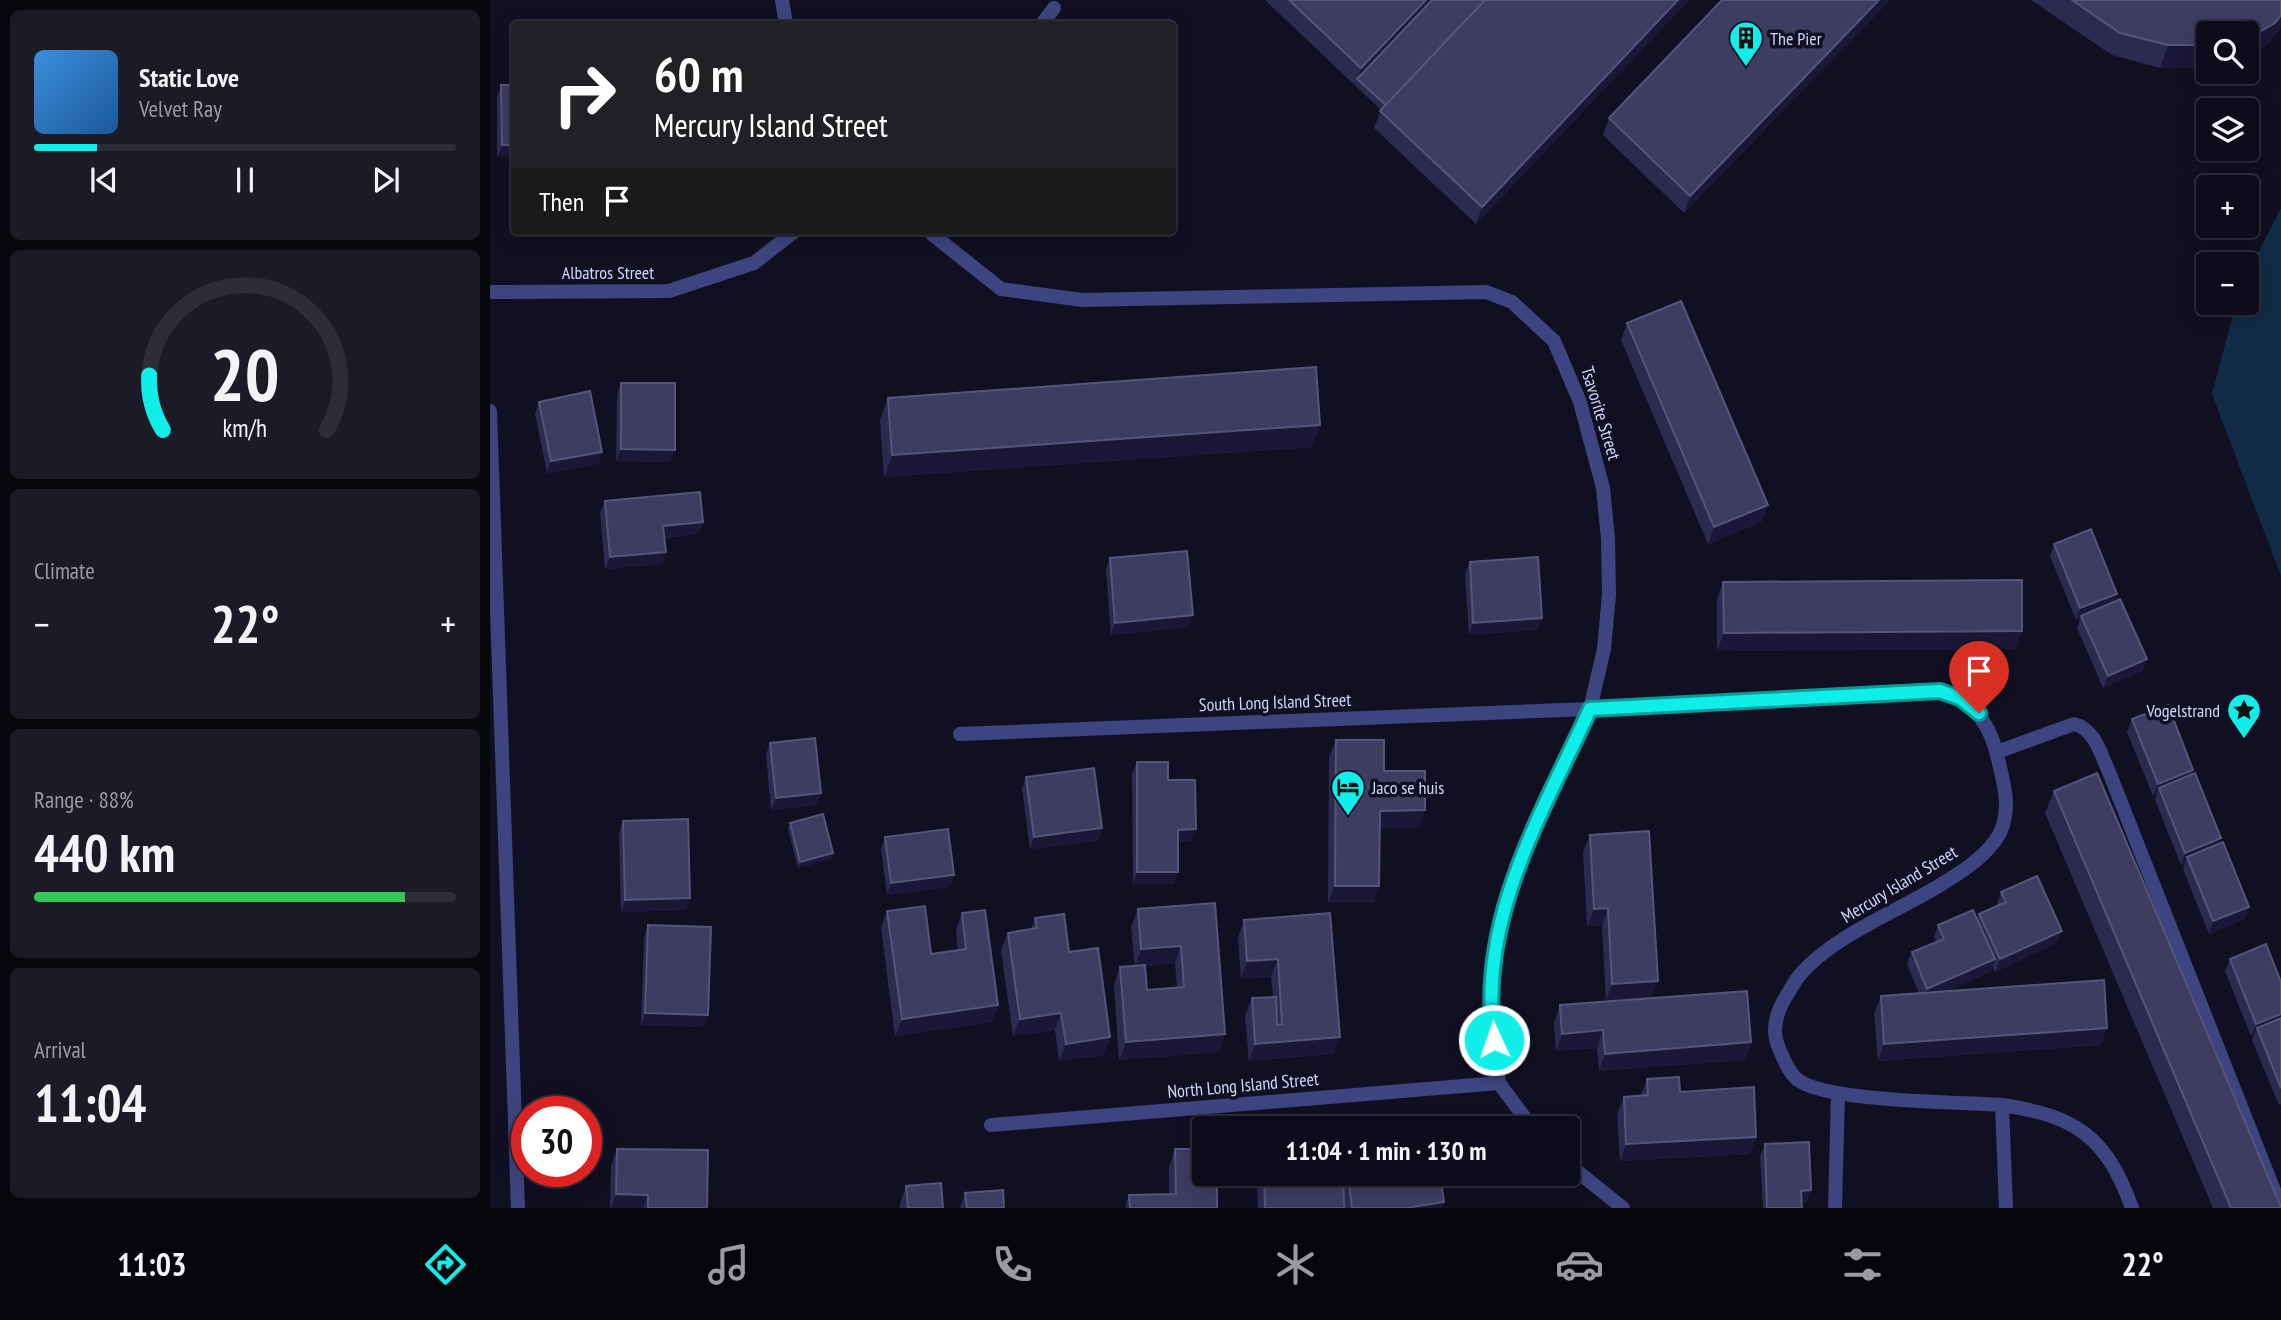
<!DOCTYPE html>
<html lang="en">
<head>
<meta charset="utf-8">
<style>
  body { margin:0; font-family:"PT Sans Narrow",sans-serif; background:#1b1a27; color:#f1f3f6; height:100vh; display:flex; flex-direction:column; font-size:26px; white-space:nowrap }
  * { box-sizing:border-box; margin:0 }
  p { font-size:23px; color:#9a9ba2 }
  .icon { flex:none; width:38px; height:38px; fill:none; stroke:currentColor; stroke-width:2; stroke-linecap:round; stroke-linejoin:round }
  .map { position:relative; flex:1; overflow:hidden }
  .drawer { display:flex; flex-direction:column; gap:10px; padding:10px; background:#07070e; width:490px }
  .drawer>* { flex:none }
  .top-card { position:absolute; left:21px; top:21px; width:665px; height:214px; border-radius:7px; box-shadow:0 4px 18px #0003,0 0 0 2px #2d2c39; background:#202124; color:#fff; overflow:hidden }
  .fabs { position:absolute; left:1706px; top:21px; display:grid; gap:14px }
  .fabs a { display:grid; place-items:center; width:63px; height:63px; border-radius:7px; background:#0d0c1a; box-shadow:0 4px 18px #0003,0 0 0 2px #2d2c39; font-size:35px }
  .speed { position:absolute; left:21px; top:1096px; display:flex; gap:14px; font-size:35px; font-weight:700; text-align:center }
  .speed>* { display:grid; place-content:center; width:91px; height:91px; border-radius:50%; background:#0d0c1a; box-shadow:0 4px 18px #0003,0 0 0 2px #2d2c39; line-height:1 }
  .speed .limit { border:10px solid #d22; background:#fff; color:#111 }
  .pin { position:absolute; display:grid; place-items:center; width:60px; height:60px; color:#fff; margin:-72px -30px; border-radius:50% 50% 50% 0; rotate:-45deg; box-shadow:0 0 7px #0007 }
  .pin .icon { rotate:45deg }
  .me { position:absolute; width:77px; margin:-38px; rotate:357deg; stroke-linejoin:round; filter:drop-shadow(0 0 5px #0008) }
  .turn { display:flex; align-items:center; gap:24px; height:147px; padding:0 28px; font-size:32px }
  .turn .icon { width:91px; height:91px; stroke-width:2.5 }
  .turn b { display:block; font-size:49px; line-height:60px }
  .then { display:flex; align-items:center; height:66px; padding:0 28px; background:#0003; gap:14px; font-size:26px }
  .big { font-size:52px; font-weight:600; line-height:1.1 }
  .drawer .card { flex:1; display:flex; flex-direction:column; justify-content:center; gap:10px; min-width:0; padding:0 24px; border-radius:10px; background:#1b1a27 }
  .drawer .dial { align-items:center; gap:0 }
  .dial svg { height:182px; overflow:visible; fill:none; stroke:#2d2c39; stroke-width:7; stroke-linecap:round; text-anchor:middle }
  .dial text { fill:#f1f3f6; stroke:none }
  .song { display:flex; align-items:center; gap:21px }
  .cover { width:84px; height:84px; border-radius:10px; background:linear-gradient(135deg,hsl(210 70% 55%),hsl(210 70% 35%)) }
  .played { height:7px; border-radius:4px; background:linear-gradient(90deg,#10eee9 15%,#2d2c39 15%) }
  .keys { display:flex; justify-content:space-around; direction:ltr }
  .heat { display:flex; justify-content:space-between; align-items:center; font-size:38px; direction:ltr }
  .charge { height:10px; border-radius:5px; background:linear-gradient(90deg,#34c759 88%,#2d2c39 0) }
  .trip { position:absolute; left:702px; top:1116px; width:388px; height:70px; border-radius:7px; background:#0d0c1a; box-shadow:0 4px 18px #0003,0 0 0 2px #2d2c39; font-weight:600; line-height:70px; text-align:center }
  .menu { display:flex; height:112px; justify-content:space-around; align-items:center; background:#05050a; color:#9a9ba2 }
  .menu .icon { width:49px; height:49px }
  .menu .selected { color:#10eee9 }
  .menu b { font-size:32px; color:#f1f3f6 }
  main { display:flex; flex:1; min-height:0 }
  .map>svg:first-child { display:block }
</style>
</head>
<body>
<main>
<section class="drawer">
<div class="card">
<div class="song"><i class="cover"></i><div><b>Static Love</b><p>Velvet Ray</p></div></div>
<div class="played"></div>
<div class="keys"><svg class="icon" aria-label="previous" viewBox="0 0 24 24"><path d="M18 5L8 12l10 7zM5 5v14"/></svg><svg class="icon" aria-label="pause" viewBox="0 0 24 24"><path d="M8 5v14M16 5v14"/></svg><svg class="icon" aria-label="next" viewBox="0 0 24 24"><path d="M6 5l10 7-10 7zM19 5v14"/></svg></div>
</div>
<div class="card dial"><svg viewBox="0 0 100 80">
<path d="M14 69A42 42 0 1 1 86 69"/>
<path d="M14 69A42 42 0 0 1 8 45" stroke="#10eee9"/>
<text x="50" y="56" font-size="32" font-weight="700">20</text>
<text x="50" y="72" font-size="11">km/h</text>
</svg></div>
<div class="card"><p>Climate</p>
<div class="heat"><a>−</a><b class="big">22°</b><a>+</a></div>
</div>
<div class="card"><p>Range · 88%</p><b class="big">440 km</b><div class="charge"></div></div>
<div class="card"><p>Arrival</p><b class="big">11:04</b></div>
</section>
<div class="map">
<svg width="1791" height="1208" viewBox="0 0 1791 1208">
  <rect width="100%" height="100%" fill="#111023"/>
  <polygon fill="#112b46" points="1791,208 1791,576 1722,394 1746,303 1757,303 1757,274"/>
  <g fill="none" stroke-linecap="round" stroke-linejoin="round">
    <g stroke="#3e447f" stroke-width="14">
      <polyline points="292,0 296,24"/>
      <polyline points="552,24 564,8"/>
    </g>
    <g stroke="#3e447f" stroke-width="14">
      <polyline points="441,231 443,235 511,289 592,300 996,292 1022,302 1064,341 1090,402 1113,488 1118,539 1119,595 1114,649 1100,709 1026,867 1014,905 1006,946 1001,1018 1009,1083 1043,1129"/>
      <polyline points="0,292 179,291 264,263 305,231"/>
      <polyline points="0,411 28,1208"/>
      <path d="M470 734 1100 709 1450 691C1485 703 1500 723 1508 759 1515 787 1523 816 1505 841 1490 861 1468 874 1447 887 1405 912 1340 938 1309 976 1304 982 1300 991 1295 998 1287 1012 1282 1028 1287 1043 1292 1056 1298 1072 1308 1080 1337 1102 1471 1102 1512 1105 1586 1116 1616 1136 1642 1208"/>
      <path d="M1507 752 1584 724C1605 729 1611 755 1619 772L1791 1208"/>
      <polyline points="1512,1105 1516,1208"/>
      <polyline points="501,1125 1009,1083"/>
      <polyline points="1078,1164 1133,1208"/>
      <polyline points="1345,1208 1348,1094"/>
    </g>
  </g>
  <g fill="#2d2a50" fill-rule="evenodd">
    <polygon points="775,0 1199,0 986,224 884,128 891,110"/>
    <polygon points="1232,0 1400,0 1194,213 1113,135 1119,118"/>
    <polygon points="1541,0 1791,0 1791,27 1777,45 1718,33 1718,68 1670,68 1622,55"/>
    <polygon points="11,85 24,157 7,157 7,97"/>
    <polygon points="1137,323 1278,505 1271,522 1218,544 1131,340"/>
    <polygon points="131,383 180,462 126,461 127,395"/>
    <polygon points="398,398 830,425 822,447 394,477 390,420"/>
    <polygon points="49,402 112,452 108,464 57,473 45,414"/>
    <polygon points="115,501 213,522 208,534 175,538 176,552 172,564 115,569 110,513"/>
    <polygon points="1564,544 1624,602 1657,659 1652,671 1613,688 1587,628 1590,619 1586,620 1560,556"/>
    <polygon points="620,558 698,627 621,635 616,570"/>
    <polygon points="980,562 1052,618 1047,630 979,635 975,574"/>
    <polygon points="1233,582 1526,649 1227,651 1227,600"/>
    <polygon points="1642,719 1702,775 1731,838 1729,844 1755,919 1719,934 1693,869 1695,863 1691,865 1665,800 1666,795 1663,796 1637,732"/>
    <polygon points="846,740 894,771 935,810 928,828 890,828 889,886 883,903 838,903 839,757"/>
    <polygon points="280,743 331,793 326,805 281,810 276,755"/>
    <polygon points="647,762 678,780 701,841 688,842 688,872 684,884 643,884 642,774"/>
    <polygon points="536,777 612,828 608,841 540,849 532,789"/>
    <polygon points="1564,791 1791,1208 1723,1208 1555,813"/>
    <polygon points="133,821 196,910 131,912 129,833"/>
    <polygon points="300,823 343,853 341,859 308,868 298,829"/>
    <polygon points="1100,835 1168,981 1161,998 1261,1042 1255,1060 1109,1071 1107,1048 1066,1051 1064,1023 1070,1005 1151,999 1116,1001 1112,926 1097,926 1093,852"/>
    <polygon points="395,837 464,875 460,887 397,895 391,849"/>
    <polygon points="1511,892 1567,943 1505,972 1502,965 1500,972 1454,992 1611,1045 1388,1061 1384,1014 1391,996 1429,993 1417,964 1422,952 1446,942 1444,937 1448,925 1487,919 1489,914 1508,906 1507,904"/>
    <path d="M725 903 735 1034 729 1052 629 1060 624 985 630 967 645 966 641 927 648 909ZM685 963 687 988 657 990 655 966Z"/>
    <polygon points="397,911 441,954 468,950 466,930 472,913 508,1005 502,1022 405,1036 391,928"/>
    <polygon points="545,918 579,952 614,1055 569,1061 565,1030 523,1036 511,950 518,933 541,929"/>
    <polygon points="754,920 850,1037 843,1054 759,1061 755,1016 762,998 783,997 781,977 751,979 748,937"/>
    <polygon points="158,925 218,1015 214,1027 151,1025 154,938"/>
    <polygon points="1740,959 1791,982 1791,1104 1789,1105 1762,1040 1764,1035 1761,1036 1735,971"/>
    <polygon points="1157,1079 1190,1092 1266,1137 1260,1154 1130,1161 1127,1114 1134,1097 1151,1095"/>
    <polygon points="1275,1144 1317,1203 1311,1203 1312,1208 1273,1208 1270,1156"/>
    <polygon points="127,1149 217,1208 120,1208 121,1166"/>
    <polygon points="685,1149 727,1208 635,1208 639,1195 679,1194 679,1167"/>
    <polygon points="771,1174 853,1174 854,1187 858,1175 952,1208 768,1208 767,1185"/>
    <polygon points="416,1186 453,1208 410,1208 410,1204"/>
    <polygon points="475,1193 514,1208 470,1208"/>
  </g>
  <g fill="#1a1836">
    <polygon points="936,0 946,0 867,79 865,85 871,68"/>
    <polygon points="1188,0 1199,0 986,224 992,207"/>
    <polygon points="1389,0 1400,0 1194,213 1200,196"/>
    <polygon points="1791,15 1791,27 1777,45 1757,57 1757,39"/>
    <polygon points="1678,45 1718,45 1718,68 1670,68"/>
    <polygon points="12,145 24,145 24,157 7,157"/>
    <polygon points="830,425 822,447 394,477 402,455"/>
    <polygon points="131,449 185,450 180,462 126,461"/>
    <polygon points="112,452 108,464 57,473 61,461"/>
    <polygon points="1278,505 1271,522 1218,544 1224,527"/>
    <polygon points="213,522 208,534 169,538 173,526"/>
    <polygon points="176,552 172,564 115,569 120,557"/>
    <polygon points="1627,594 1622,606 1591,616 1590,619 1586,620 1590,608"/>
    <polygon points="703,615 698,627 621,635 625,623"/>
    <polygon points="1052,618 1047,630 979,635 983,623"/>
    <polygon points="1532,631 1526,649 1227,651 1234,633"/>
    <polygon points="1657,659 1652,671 1613,688 1618,676"/>
    <polygon points="1703,770 1699,782 1669,788 1666,795 1663,796 1668,784"/>
    <polygon points="331,793 326,805 281,810 286,798"/>
    <polygon points="935,810 928,828 884,828 890,811"/>
    <polygon points="612,828 608,841 540,849 544,837"/>
    <polygon points="706,829 701,841 684,842 688,830"/>
    <polygon points="1731,838 1727,850 1697,857 1695,863 1691,865 1695,853"/>
    <polygon points="343,853 341,859 308,868 310,862"/>
    <polygon points="647,872 688,872 684,884 643,884"/>
    <polygon points="464,875 460,887 397,895 401,883"/>
    <polygon points="845,886 889,886 883,903 838,903"/>
    <polygon points="200,898 196,910 131,912 135,900"/>
    <polygon points="1759,907 1755,919 1719,934 1723,921"/>
    <polygon points="1118,908 1112,926 1097,926 1104,909"/>
    <polygon points="1572,931 1567,943 1505,972 1510,959"/>
    <polygon points="691,946 685,963 645,967 651,949"/>
    <polygon points="788,959 781,977 751,979 757,961"/>
    <polygon points="1505,959 1500,972 1433,1001 1437,989"/>
    <polygon points="1168,981 1161,998 1116,1001 1122,984"/>
    <polygon points="508,1005 502,1022 405,1036 412,1019"/>
    <polygon points="155,1013 218,1015 214,1027 151,1025"/>
    <polygon points="571,1013 565,1030 523,1036 530,1019"/>
    <polygon points="1791,1014 1791,1024 1767,1028 1764,1035 1761,1036 1766,1024"/>
    <polygon points="1617,1028 1611,1045 1388,1061 1394,1044"/>
    <polygon points="1113,1030 1107,1048 1066,1051 1072,1034"/>
    <polygon points="735,1034 729,1052 629,1060 636,1042"/>
    <polygon points="620,1037 614,1055 569,1061 576,1044"/>
    <polygon points="850,1037 843,1054 759,1061 765,1044"/>
    <polygon points="1261,1042 1255,1060 1109,1071 1115,1054"/>
    <polygon points="1266,1137 1260,1154 1130,1161 1136,1144"/>
    <polygon points="1321,1190 1317,1203 1306,1203 1311,1191"/>
    <polygon points="126,1194 158,1195 153,1208 121,1208"/>
    <polygon points="954,1202 952,1208 916,1208"/>
  </g>
  <g fill="#3f3c62" stroke="#56547a" stroke-width="2">
    <polygon points="799,0 936,0 871,68"/>
    <polygon points="942,0 995,0 896,105 867,79"/>
    <polygon points="995,0 1188,0 992,207 890,111"/>
    <polygon points="1232,0 1389,0 1200,196 1119,118"/>
    <polygon points="1582,0 1791,0 1791,15 1785,23 1757,39 1757,33 1718,33 1718,45 1678,45 1630,33"/>
    <polygon points="11,85 24,85 24,145 12,145"/>
    <polygon points="1191,301 1278,505 1224,527 1137,323"/>
    <polygon points="826,367 830,425 402,455 398,398"/>
    <polygon points="131,383 185,383 185,450 131,449"/>
    <polygon points="100,391 112,452 61,461 49,402"/>
    <polygon points="210,492 213,522 173,526 176,552 120,557 115,501"/>
    <polygon points="1601,529 1627,594 1590,608 1564,544"/>
    <polygon points="697,551 703,615 625,623 620,558"/>
    <polygon points="1048,557 1052,618 983,623 980,562"/>
    <polygon points="1532,580 1532,631 1234,633 1233,582"/>
    <polygon points="1630,599 1657,659 1618,676 1591,616"/>
    <polygon points="1678,705 1703,770 1668,784 1642,719"/>
    <polygon points="325,738 331,793 286,798 280,743"/>
    <polygon points="846,740 894,740 894,771 935,771 935,810 890,811 889,886 845,886"/>
    <polygon points="647,762 678,762 678,780 705,780 706,829 688,830 688,872 647,872"/>
    <polygon points="604,768 612,828 544,837 536,777"/>
    <polygon points="1607,773 1791,1207 1791,1208 1741,1208 1564,791"/>
    <polygon points="1705,773 1731,838 1695,853 1669,788"/>
    <polygon points="333,814 343,853 310,862 300,823"/>
    <polygon points="198,819 200,898 135,900 133,821"/>
    <polygon points="458,829 464,875 401,883 395,837"/>
    <polygon points="1159,831 1168,981 1122,984 1118,908 1104,909 1100,835"/>
    <polygon points="1733,842 1759,907 1723,921 1697,857"/>
    <polygon points="1547,876 1572,931 1510,959 1489,914 1516,902 1511,892"/>
    <polygon points="725,903 735,1034 636,1042 630,967 655,965 657,990 694,987 691,946 651,949 648,909"/>
    <polygon points="435,906 441,954 476,949 472,913 495,910 508,1005 412,1019 397,911"/>
    <polygon points="1483,910 1505,959 1437,989 1422,952 1454,939 1448,925"/>
    <polygon points="840,913 850,1037 765,1044 762,998 786,997 787,1025 792,1024 788,959 757,961 754,920"/>
    <polygon points="574,914 579,952 608,948 620,1037 576,1044 571,1013 530,1019 518,933 547,928 545,918"/>
    <polygon points="158,925 221,927 218,1015 155,1013"/>
    <polygon points="1776,944 1791,982 1791,1014 1766,1024 1740,959"/>
    <polygon points="1614,980 1617,1028 1394,1044 1391,996"/>
    <polygon points="1257,991 1261,1042 1115,1054 1113,1030 1072,1034 1070,1005"/>
    <polygon points="1791,1018 1791,1088 1767,1028"/>
    <polygon points="1189,1077 1190,1092 1264,1087 1266,1137 1136,1144 1134,1097 1158,1095 1157,1079"/>
    <polygon points="1319,1142 1321,1190 1311,1191 1312,1208 1277,1208 1275,1144"/>
    <polygon points="127,1149 218,1150 217,1208 158,1208 158,1195 126,1194"/>
    <polygon points="685,1149 714,1149 714,1174 727,1174 727,1208 640,1208 639,1195 686,1194"/>
    <polygon points="774,1174 853,1174 854,1208 775,1208"/>
    <polygon points="950,1174 954,1202 916,1208 862,1208 858,1175"/>
    <polygon points="451,1183 453,1208 418,1208 416,1186"/>
    <polygon points="513,1190 514,1208 477,1208 475,1193"/>
  </g>
  <g fill="none" stroke-linecap="round" stroke-linejoin="round">
    <g stroke="#0a9b97" stroke-width="18">
      <path id="route" d="M1004 1040C987 919 1052 814 1100 709L1450 691 1470 698 1489 713"/>
    </g>
    <use href="#route" stroke="#10eee9" stroke-width="12"/>
  </g>
  <defs>
    <g id="building-pin" transform="scale(1.75)"><path d="M0 17L-7.5 6A9.5 9.5 0 1 1 7.5 6Z" fill="#10eee9" stroke="#111023"/><path d="M-4-6H4V6H1V3H-1V6H-4ZM-2.5-4.3h1.7v1.8h-1.7ZM.8-4.3h1.7v1.8H.8ZM-2.5-1h1.7V.8h-1.7ZM.8-1h1.7V.8H.8Z" fill="#111"/></g>
    <g id="sight-pin" transform="scale(1.75)"><path d="M0 17L-7.5 6A9.5 9.5 0 1 1 7.5 6Z" fill="#10eee9" stroke="#111023"/><path d="M0-6L1.8-2.2L6-1.7L2.9 1.2L3.7 5.4L0 3.3L-3.7 5.4L-2.9 1.2L-6-1.7L-1.8-2.2Z" fill="#111"/></g>
    <g id="hotel-pin" transform="scale(1.75)"><path d="M0 17L-7.5 6A9.5 9.5 0 1 1 7.5 6Z" fill="#10eee9" stroke="#111023"/><path d="M-6-4.5h1.5V1H6V5H4.5V3h-9V5H-6ZM-4 0a1.8 1.8 0 1 1 3.6 0ZM.5 0V-2.5h3Q6-2.5 6 0Z" fill="#111"/></g>
  </defs>
  <g fill-rule="evenodd">
    <use href="#building-pin" x="1256" y="38"/>
    <use href="#sight-pin" x="1754" y="710"/>
    <use href="#hotel-pin" x="858" y="787"/>
  </g>
  <g text-anchor="middle" dominant-baseline="central" stroke-width="7" stroke-linejoin="round" paint-order="stroke">
    <g font-size="18" fill="#d5d5fc" stroke="#111023" text-anchor="start">
      <text x="1280" y="38">The Pier</text>
      <text x="1730" y="710" text-anchor="end">Vogelstrand</text>
      <text x="882" y="787">Jaco se huis</text>
    </g>
    <g font-size="18" fill="#d5d5fc" stroke="#111023">
      <text x="118" y="272">Albatros Street</text>
      <text transform="translate(1111 413) rotate(73)">Tsavorite Street</text>
      <text transform="translate(785 702) rotate(-2)">South Long Island Street</text>
      <text transform="translate(1409 884) rotate(-31)">Mercury Island Street</text>
      <text transform="translate(753 1085) rotate(-5)">North Long Island Street</text>
    </g>
  </g>
</svg>
<div class="fabs">
<a><svg class="icon" aria-label="search" viewBox="0 0 24 24"><circle cx="10" cy="10" r="6"/><path d="M15 15l6 6"/></svg></a>
<a><svg class="icon" aria-label="layers" viewBox="0 0 24 24"><path d="M12 4l9 5-9 5-9-5zM3 14l9 5 9-5"/></svg></a>
<a>+</a>
<a>−</a>
</div>
<div class="speed"><div class="limit">30</div></div>
<div class="pin" style="left:1489px;top:713px;background:#d93025"><svg class="icon" aria-label="arrive" viewBox="0 0 24 24"><path d="M6 21V4h12l-3 4 3 4H6"/></svg></div>
<svg class="me" style="left:1004px;top:1040px" viewBox="-20 -20 40 40"><circle r="17" fill="#10eee9" stroke="#fff" stroke-width="3"/><path d="M0-11L8 9 0 5-8 9z" fill="#fff"/></svg>
<div class="trip">11:04 · 1 min · 130 m</div>
<div class="top-card">
<div class="turn"><svg class="icon" aria-label="right" viewBox="0 0 24 24"><path d="M7 20v-9h11M14 6l5 5-5 5"/></svg><div><b>60 m</b>Mercury Island Street</div></div>
<div class="then">Then<svg class="icon" aria-label="arrive" viewBox="0 0 24 24"><path d="M6 21V4h12l-3 4 3 4H6"/></svg></div>
</div>
</div>
</main>
<nav class="menu">
<b>11:03</b>
<svg class="icon selected" aria-label="directions" viewBox="0 0 24 24"><path d="M12 3l9 9-9 9-9-9zM9 14v-3h6M13 9l2 2-2 2"/></svg>
<svg class="icon" aria-label="music" viewBox="0 0 24 24"><path d="M9 18V5l10-2v13"/><circle cx="6" cy="18" r="3"/><circle cx="16" cy="16" r="3"/></svg>
<svg class="icon" aria-label="phone" viewBox="0 0 24 24"><path d="M5 4h4l2 5-3 2q2 4 5 5l2-3 5 2v4C11 20 4 13 5 4z"/></svg>
<svg class="icon" aria-label="climate" viewBox="0 0 24 24"><path d="M12 3v18M4 7l16 10M4 17L20 7"/></svg>
<svg class="icon" aria-label="car" viewBox="0 0 24 24"><path d="M5 17H2v-5l4-1 3-4h7l3 4 3 1v5h-3M9 17h6M6 11h13"/><circle cx="7" cy="17" r="2"/><circle cx="17" cy="17" r="2"/></svg>
<svg class="icon" aria-label="filters" viewBox="0 0 24 24"><path d="M4 7h16M4 17h16"/><circle cx="9" cy="7" r="2"/><circle cx="15" cy="17" r="2"/></svg>
<b>22°</b>
</nav>
</body>
</html>
